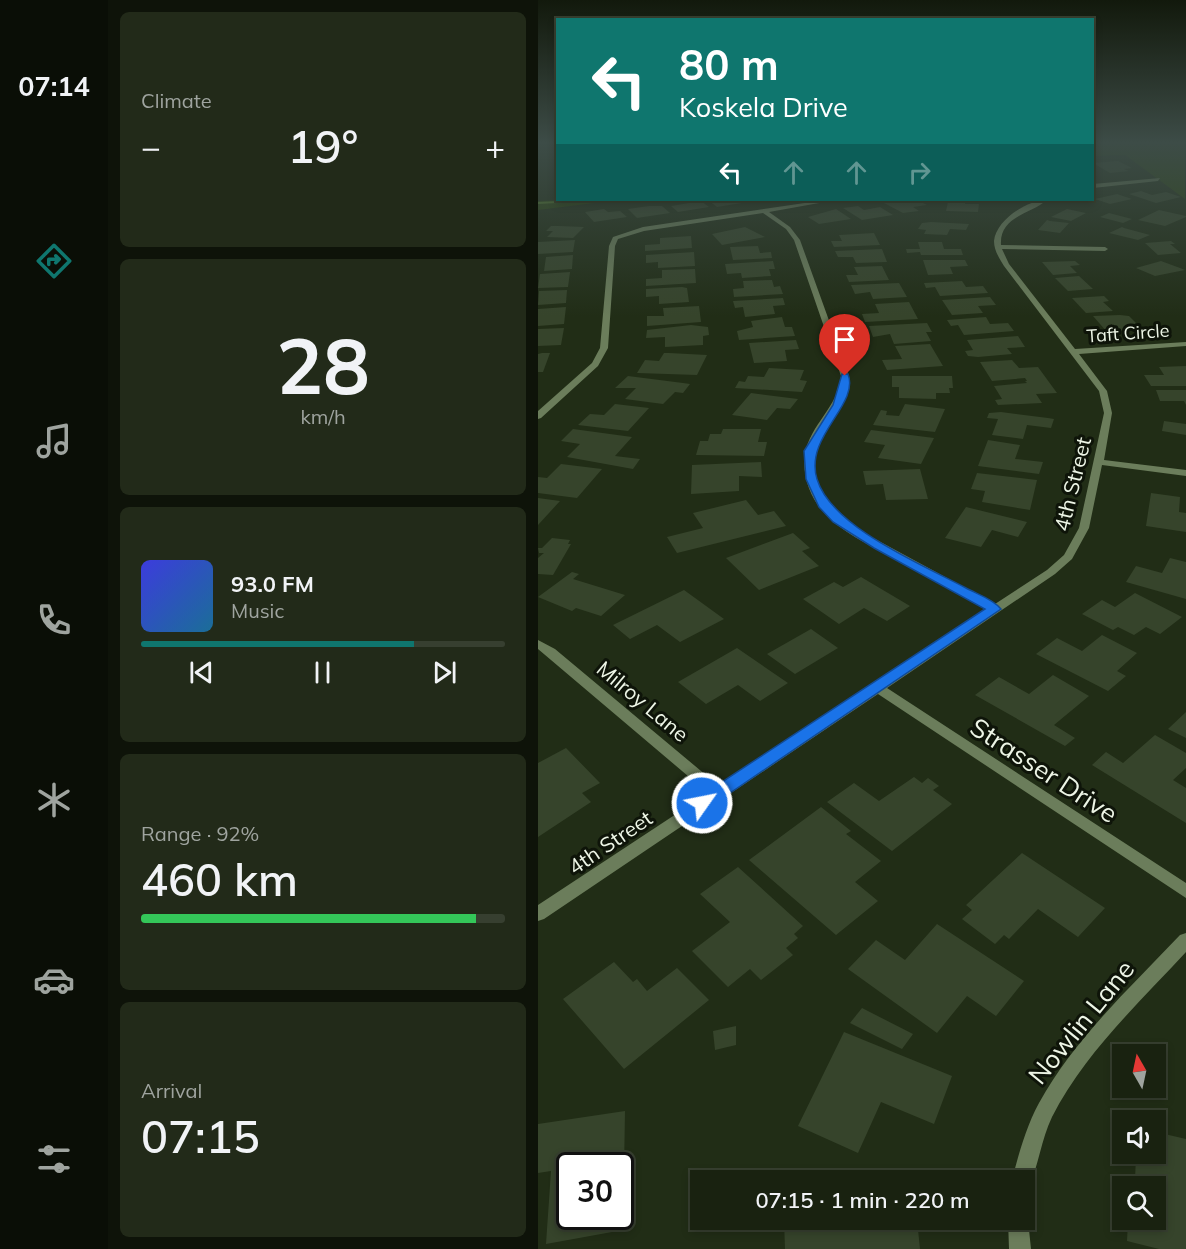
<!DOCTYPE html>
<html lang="en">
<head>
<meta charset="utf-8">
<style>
  body { margin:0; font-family:Mulish,sans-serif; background:#222a19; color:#f1f3f6; height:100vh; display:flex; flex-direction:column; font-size:22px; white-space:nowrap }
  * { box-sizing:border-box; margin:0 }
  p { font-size:20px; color:#9fa49f }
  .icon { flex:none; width:33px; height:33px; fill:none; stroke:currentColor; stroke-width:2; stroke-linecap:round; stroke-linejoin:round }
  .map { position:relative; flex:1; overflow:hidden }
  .panel { display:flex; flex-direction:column; gap:12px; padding:12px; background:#0e1309; width:430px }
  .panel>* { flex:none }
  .guide { position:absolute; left:18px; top:18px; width:538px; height:183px; border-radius:0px; box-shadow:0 3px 9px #0003,0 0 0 2px #373f30; background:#0f766e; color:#fff; overflow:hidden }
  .needle { width:39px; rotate:351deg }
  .fabs { position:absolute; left:574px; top:1044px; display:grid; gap:12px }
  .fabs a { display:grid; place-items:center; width:54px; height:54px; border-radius:0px; background:#192210; box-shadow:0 3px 9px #0003,0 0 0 2px #373f30; font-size:30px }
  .speed { position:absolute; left:18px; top:1152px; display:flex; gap:12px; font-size:30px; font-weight:700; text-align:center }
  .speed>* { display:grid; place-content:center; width:78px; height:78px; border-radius:50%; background:#192210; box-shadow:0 3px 9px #0003,0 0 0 2px #373f30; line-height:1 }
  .speed .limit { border:3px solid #111; border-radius:9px; background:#fff; color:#111 }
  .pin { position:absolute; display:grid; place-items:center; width:51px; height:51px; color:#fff; margin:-62px -26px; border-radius:50% 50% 50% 0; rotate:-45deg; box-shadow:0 0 6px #0007 }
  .pin .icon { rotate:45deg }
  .me { position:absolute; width:66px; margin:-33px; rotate:57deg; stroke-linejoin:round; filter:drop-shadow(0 0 4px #0008) }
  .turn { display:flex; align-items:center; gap:21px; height:126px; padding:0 24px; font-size:27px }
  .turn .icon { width:78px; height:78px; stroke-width:2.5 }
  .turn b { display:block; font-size:42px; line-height:51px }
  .lanes { display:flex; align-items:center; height:57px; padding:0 24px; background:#0003; justify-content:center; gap:30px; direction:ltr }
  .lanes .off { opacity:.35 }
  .big { font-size:45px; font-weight:600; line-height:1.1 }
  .panel .tile { flex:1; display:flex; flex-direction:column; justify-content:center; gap:9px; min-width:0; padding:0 21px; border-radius:9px; background:#222a19 }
  .panel .dial { align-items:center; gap:0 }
  .dial b { font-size:78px; line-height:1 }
  .song { display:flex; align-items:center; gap:18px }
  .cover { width:72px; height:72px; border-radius:9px; background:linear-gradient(135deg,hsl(240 70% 55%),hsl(200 70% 35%)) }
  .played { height:6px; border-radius:3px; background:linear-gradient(90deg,#0f766e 75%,#373f30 75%) }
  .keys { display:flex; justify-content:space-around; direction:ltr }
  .heat { display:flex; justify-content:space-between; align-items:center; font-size:33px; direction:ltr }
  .charge { height:9px; border-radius:4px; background:linear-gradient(90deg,#34c759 92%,#373f30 0) }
  .trip { position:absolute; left:152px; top:1170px; width:345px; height:60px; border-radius:0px; background:#192210; box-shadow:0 3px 9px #0003,0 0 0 2px #373f30; font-weight:600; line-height:60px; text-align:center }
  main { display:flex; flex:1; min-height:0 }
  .tab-bar { display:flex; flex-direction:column; width:108px; justify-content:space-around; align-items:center; background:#0a0e06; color:#9fa49f }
  .tab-bar .icon { width:42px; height:42px }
  .tab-bar .current { color:#0f766e }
  .tab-bar b { font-size:27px; color:#f1f3f6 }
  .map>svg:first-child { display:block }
</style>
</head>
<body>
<main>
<nav class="tab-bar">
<b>07:14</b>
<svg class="icon current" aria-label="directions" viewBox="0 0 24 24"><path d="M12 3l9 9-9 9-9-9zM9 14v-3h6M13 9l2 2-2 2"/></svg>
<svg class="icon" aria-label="music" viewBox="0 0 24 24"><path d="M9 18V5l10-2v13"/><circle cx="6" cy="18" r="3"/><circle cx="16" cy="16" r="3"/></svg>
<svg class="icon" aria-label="phone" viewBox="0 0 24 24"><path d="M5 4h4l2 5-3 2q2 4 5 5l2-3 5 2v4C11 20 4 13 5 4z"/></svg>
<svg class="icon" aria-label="climate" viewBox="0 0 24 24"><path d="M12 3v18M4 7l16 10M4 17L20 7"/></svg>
<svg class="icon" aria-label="car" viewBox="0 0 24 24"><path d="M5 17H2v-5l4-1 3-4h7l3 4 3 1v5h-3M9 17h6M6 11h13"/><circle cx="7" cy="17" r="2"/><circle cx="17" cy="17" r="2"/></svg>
<svg class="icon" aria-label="filters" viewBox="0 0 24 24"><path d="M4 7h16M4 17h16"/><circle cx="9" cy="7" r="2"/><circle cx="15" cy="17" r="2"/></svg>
</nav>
<section class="panel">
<div class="tile"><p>Climate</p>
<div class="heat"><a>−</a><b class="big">19°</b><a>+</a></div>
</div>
<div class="tile dial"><b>28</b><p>km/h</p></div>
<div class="tile">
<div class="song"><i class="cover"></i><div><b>93.0 FM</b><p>Music</p></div></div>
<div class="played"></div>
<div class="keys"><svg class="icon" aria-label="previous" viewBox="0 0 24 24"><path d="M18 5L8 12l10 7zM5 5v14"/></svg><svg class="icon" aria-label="pause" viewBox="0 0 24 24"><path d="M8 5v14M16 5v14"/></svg><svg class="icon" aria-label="next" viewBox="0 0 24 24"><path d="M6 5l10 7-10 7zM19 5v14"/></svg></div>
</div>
<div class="tile"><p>Range · 92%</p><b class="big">460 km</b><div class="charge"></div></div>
<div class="tile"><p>Arrival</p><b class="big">07:15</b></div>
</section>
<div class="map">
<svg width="648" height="1249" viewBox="0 0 648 1249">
  <rect width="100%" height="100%" fill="#212d16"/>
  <g fill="#2b440d">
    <polygon points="555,142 647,142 647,199 587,155 555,156"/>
    <polygon points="26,200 81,200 0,210 0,201"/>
  </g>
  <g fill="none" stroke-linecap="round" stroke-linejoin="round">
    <polygon fill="#527a25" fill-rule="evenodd" points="42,200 59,200 57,201 0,204 0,202"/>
  </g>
  <g fill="#36442b" fill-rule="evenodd">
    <polygon points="580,161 594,168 586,169 591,171 572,173 555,163"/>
    <polygon points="603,191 614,195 628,192 643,197 618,203 591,194"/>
    <polygon points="579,194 594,199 572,204 557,199"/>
    <polygon points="170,200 206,200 210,202 179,207"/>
    <polygon points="364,200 379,200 389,205 375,207 381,211 365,213 344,202"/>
    <polygon points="405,200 428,200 427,204 441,204 440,212 408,211 410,202 405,202"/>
    <polygon points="163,201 171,207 140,212 133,206"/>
    <polygon points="111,206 124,206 132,213 99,218 90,209"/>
    <polygon points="320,206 326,210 342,207 355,215 324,220 305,208"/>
    <polygon points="66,209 70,212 82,211 89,217 56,222 47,212"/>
    <polygon points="298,209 313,219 281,224 270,217"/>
    <polygon points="529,209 548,213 533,221 513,217"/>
    <polygon points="621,210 648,216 648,217 627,226 600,220"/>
    <polygon points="571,213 594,219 585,223 562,217"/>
    <polygon points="509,220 512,221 531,223 522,233 500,230"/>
    <polygon points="384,223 393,222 431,224 428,230 412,229 409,235 386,234 388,230 380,229"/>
    <polygon points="13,226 21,226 46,227 35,238 9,237 15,231 8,231"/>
    <polygon points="207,227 227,237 184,245 174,234"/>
    <polygon points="584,227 586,228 612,235 600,240 571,233"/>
    <polygon points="336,233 342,245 296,247 293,241 304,241 301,235"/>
    <polygon points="153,236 154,248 107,251 107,245 122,244 122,238"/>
    <polygon points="37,240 35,252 0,254 0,242"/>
    <polygon points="633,241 637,244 632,244 643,253 620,255 607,243"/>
    <polygon points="380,242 404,242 406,249 423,249 425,255 383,255 382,252 369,253 368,249 382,249"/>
    <polygon points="220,246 222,253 233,252 234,258 195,260 192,247"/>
    <polygon points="344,249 349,262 318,263 315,257 300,257 297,251"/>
    <polygon points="156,252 157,266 120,268 120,262 108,263 108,255"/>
    <polygon points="35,255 34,269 6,271 8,257"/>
    <polygon points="385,260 427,260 430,266 412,267 415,274 390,275"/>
    <polygon points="235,261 237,269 231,269 233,276 204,278 203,273 189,274 187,264"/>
    <polygon points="537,261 542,265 532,266 539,273 515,275 504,262"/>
    <polygon points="623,261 642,268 647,270 617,276 598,268"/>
    <polygon points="344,266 351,280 311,282 308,275 320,275 316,267"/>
    <polygon points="157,269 158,283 108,286 108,279 124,278 124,270"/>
    <polygon points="32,272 30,287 0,288 2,274"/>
    <polygon points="541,276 555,289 530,291 517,278"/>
    <polygon points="234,280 236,287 242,286 245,294 196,297 195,289 206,288 205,281"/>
    <polygon points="424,281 428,287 445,286 450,293 402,296 397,287 388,288 386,283"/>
    <polygon points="361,283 369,297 335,299 332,292 317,294 313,285"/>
    <polygon points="144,287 149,288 151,302 121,304 121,296 108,297 108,289"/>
    <polygon points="29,290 28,303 0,305 1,291"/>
    <polygon points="566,296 571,301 565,302 575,311 548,313 534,298"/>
    <polygon points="452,297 458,305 440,306 445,313 414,315 404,300"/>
    <polygon points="245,298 247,305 235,306 237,314 207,317 205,307 197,308 195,301"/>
    <polygon points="371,302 380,319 327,322 324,314 341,313 337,304"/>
    <polygon points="161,306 163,322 109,326 109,316 126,316 125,308"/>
    <polygon points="28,307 26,324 0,326 0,309"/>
    <polygon points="582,315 591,316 604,329 569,332 555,316"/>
    <polygon points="244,317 247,327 254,327 257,336 201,340 199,331 215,327 213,321"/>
    <polygon points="448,317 452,324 470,323 476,331 426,335 420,325 413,326 409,320"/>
    <polygon points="389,323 394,332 388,332 393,341 356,344 352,334 335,337 331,326"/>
    <polygon points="153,325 170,327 171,335 165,336 165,345 127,347 127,337 108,338 109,330"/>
    <polygon points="26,328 23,345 0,346 0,329"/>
    <polygon points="480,336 487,347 469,348 474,354 440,357 430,356 427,351 435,350 429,340"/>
    <polygon points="258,340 261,349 247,350 249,361 216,363 211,343"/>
    <polygon points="392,344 405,366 349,370 344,360 364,359 357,346"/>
    <polygon points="4,353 12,353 5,372 0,372 0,354"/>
    <polygon points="126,353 131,353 169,355 159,375 99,373 107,360 121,361"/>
    <polygon points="474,360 481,368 500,367 519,393 498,394 504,403 460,405 457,400 464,399 456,386 489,383 487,381 489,381 487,378 454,381 442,362"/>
    <polygon points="648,366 648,386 613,386 606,375 626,375 621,367"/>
    <polygon points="231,368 266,370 262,380 269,381 264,392 197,388 201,381 207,382 210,376 226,377"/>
    <polygon points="90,376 145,383 152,384 145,393 137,392 125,404 87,399 98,388 77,388"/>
    <polygon points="354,376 414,376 415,388 411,388 412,393 398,393 398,399 361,398 361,387 354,387"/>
    <polygon points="618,390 648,390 648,405 646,401 622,401"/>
    <polygon points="213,393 260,399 252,409 239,408 229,420 194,415"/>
    <polygon points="77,404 111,408 90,431 40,425 52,414 66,415"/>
    <polygon points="367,404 407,409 397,432 335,425 343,410 349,411 348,415 361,416"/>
    <polygon points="463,412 510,418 516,419 513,428 489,425 485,439 454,435 460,419 449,418 451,413"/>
    <polygon points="626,421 648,424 648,435 624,431"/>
    <polygon points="35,429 94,437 77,456 102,459 95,469 29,457 42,444 23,441"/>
    <polygon points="185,429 223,429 220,442 229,442 226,456 158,455 162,441 170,441 172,434 183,434"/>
    <polygon points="333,430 396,438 383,464 340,458 347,445 326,442"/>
    <polygon points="450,440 482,445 477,459 505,462 501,474 440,466"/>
    <polygon points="223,462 224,477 201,476 201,491 153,494 154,465"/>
    <polygon points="23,464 64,469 39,498 0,493 0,477 9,478"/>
    <polygon points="382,469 390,499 348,500 345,484 328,485 325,471"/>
    <polygon points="439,473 499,480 492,510 444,502 447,491 433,489"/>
    <polygon points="613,493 642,497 641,512 648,513 648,532 608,526"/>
    <polygon points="0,498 22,501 0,525"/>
    <polygon points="208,500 220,515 236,511 248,526 139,553 129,537 165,528 155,513"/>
    <polygon points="428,507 489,522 480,537 454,530 443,547 407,538"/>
    <polygon points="255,533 272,548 264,551 281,566 221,590 188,558"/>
    <polygon points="14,538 32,540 30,544 33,544 15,575 0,574 0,558 6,553 1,553 0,548 4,548"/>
    <polygon points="632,558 648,562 648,599 588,582 598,566 624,573"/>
    <polygon points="34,572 41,574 35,579 87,595 63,616 38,608 34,611 0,597"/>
    <polygon points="323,577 372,606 349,621 326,608 301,624 265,599 296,582 305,587"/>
    <polygon points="146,590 186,619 142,642 119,625 92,639 75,625"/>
    <polygon points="597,593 644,617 622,634 608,627 596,635 580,627 575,630 544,614 564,600 577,607"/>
    <polygon points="273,629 300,648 257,674 229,654"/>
    <polygon points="564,635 599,653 579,671 588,676 570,691 498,654 519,638 544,651"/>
    <polygon points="199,648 250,683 222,701 200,685 168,704 140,682"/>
    <polygon points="515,675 551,696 516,725 537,738 527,746 437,695 461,677 491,694"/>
    <polygon points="648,712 648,738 630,729"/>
    <polygon points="617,735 648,753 648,768 635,780 648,788 648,823 554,765 568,752 585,763"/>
    <polygon points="28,748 62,783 44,793 53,802 0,837 0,763"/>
    <polygon points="376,777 384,783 390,778 401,786 395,790 414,804 354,851 289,802 316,783 341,801"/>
    <polygon points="283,807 313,831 308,834 343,861 317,882 340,901 298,935 211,860"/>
    <polygon points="484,853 567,908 540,937 500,909 471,939 466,935 457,944 424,919 434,910 428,905"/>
    <polygon points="200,867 265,926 256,934 260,938 248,948 255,955 223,980 212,969 190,987 154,951 192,922 162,894"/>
    <polygon points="399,924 486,981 458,1016 429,996 399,1033 310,969 338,940 367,960"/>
    <polygon points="76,962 95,982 99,979 109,991 139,968 171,1000 86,1069 25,999"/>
    <polygon points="324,1008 375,1034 364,1049 312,1023"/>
    <polygon points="198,1026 198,1045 177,1050 175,1031"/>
    <polygon points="306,1032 414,1076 396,1124 343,1102 320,1153 260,1126"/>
    <path d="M87 1111 85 1230 8 1244 13 1171 0 1173V1124ZM32 1166H82V1216H32Z"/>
    <polygon points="618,1132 648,1139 648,1249 621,1249 589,1241 590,1220 618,1220 618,1186 592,1186 593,1180 597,1181 598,1154 618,1154"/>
    <polygon points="246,1220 379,1220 382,1249 247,1249"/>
  </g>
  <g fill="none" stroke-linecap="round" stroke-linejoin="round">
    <g fill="#6b7d5b" fill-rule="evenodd">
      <polygon points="622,178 620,181 555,188 555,184"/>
      <path d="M287 200H298L231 212 252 227 262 240 311 376 307 397 284 433 277 453V475L288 502 300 514 326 533 457 604 509 570 526 555 541 528 566 413 561 391 466 266C461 258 456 250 456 241 458 220 489 200 509 200 493 214 461 216 463 245L567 247 570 249 567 251 464 249 471 264 537 349 648 342V346L541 354 569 391 574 413 566 460 648 470V476L564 465 551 528 534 559 517 574 349 688 648 883V898L340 694 6 919 0 921V905L170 793 0 649V640L17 649 181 786 449 609C418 593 387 575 356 558 332 545 302 532 284 510 271 496 264 473 267 454 272 424 300 408 303 376L256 240 248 229 225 213 106 231 80 239 77 246 70 348 60 366 3 418 0 419V411L54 363 62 348 71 246 75 237 105 227Z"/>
      <path d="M648 933V952C600 1004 546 1054 514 1117 503 1140 501 1164 491 1187L486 1189V1180H474C481 1153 488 1127 501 1103 537 1038 592 988 642 935Z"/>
      <polygon points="486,1212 490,1220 493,1249 471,1249 470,1220 486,1220"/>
    </g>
  </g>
  <linearGradient id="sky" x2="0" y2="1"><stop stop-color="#12190c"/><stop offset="0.45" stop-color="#3d4c47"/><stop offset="1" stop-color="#3d4c47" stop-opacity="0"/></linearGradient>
  <rect width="648" height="317" fill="url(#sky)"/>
  <path fill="#1a73e8" stroke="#114b97" stroke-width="1.5" d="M304 374H310C322 405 266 436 279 479 293 527 385 565 428 588 439 594 455 599 463 609L170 808H158L156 803 158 799 447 609 336 548 295 522 281 507 268 479 266 451 295 405Z"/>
  <g text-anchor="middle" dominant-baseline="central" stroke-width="6" stroke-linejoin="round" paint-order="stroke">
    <g font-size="18" fill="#edf5e6" stroke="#0e1409">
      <text transform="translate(590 333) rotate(-4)">Taft Circle</text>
    </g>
    <g font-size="21" fill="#edf5e6" stroke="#0e1409">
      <text transform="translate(534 484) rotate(-76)">4th Street</text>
      <text transform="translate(105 701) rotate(40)">Milroy Lane</text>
      <text transform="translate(72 842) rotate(-34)">4th Street</text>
    </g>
    <g font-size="26" fill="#edf5e6" stroke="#0e1409">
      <text transform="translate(506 770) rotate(33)">Strasser Drive</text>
      <text transform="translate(543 1022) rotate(-51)">Nowlin Lane</text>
    </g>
  </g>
</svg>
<div class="fabs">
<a><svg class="needle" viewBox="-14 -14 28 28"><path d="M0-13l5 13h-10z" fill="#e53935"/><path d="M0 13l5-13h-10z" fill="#9fa49f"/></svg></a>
<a><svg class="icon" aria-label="sound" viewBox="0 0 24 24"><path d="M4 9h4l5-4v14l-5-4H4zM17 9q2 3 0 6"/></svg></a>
<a><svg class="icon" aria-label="search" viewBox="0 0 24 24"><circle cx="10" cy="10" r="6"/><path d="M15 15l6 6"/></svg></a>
</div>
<div class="speed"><div class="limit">30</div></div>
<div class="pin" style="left:307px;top:376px;background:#d93025"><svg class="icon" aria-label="arrive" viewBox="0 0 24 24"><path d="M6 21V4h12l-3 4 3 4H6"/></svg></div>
<svg class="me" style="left:164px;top:803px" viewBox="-20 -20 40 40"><circle r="17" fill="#1a73e8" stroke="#fff" stroke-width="3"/><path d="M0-11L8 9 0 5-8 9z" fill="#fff"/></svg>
<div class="trip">07:15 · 1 min · 220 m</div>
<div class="guide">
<div class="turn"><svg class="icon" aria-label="left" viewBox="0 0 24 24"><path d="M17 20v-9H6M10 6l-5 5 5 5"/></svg><div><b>80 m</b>Koskela Drive</div></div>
<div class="lanes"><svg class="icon" aria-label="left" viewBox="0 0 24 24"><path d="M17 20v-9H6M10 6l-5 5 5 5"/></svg><svg class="icon off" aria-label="ahead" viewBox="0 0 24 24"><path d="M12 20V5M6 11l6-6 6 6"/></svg><svg class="icon off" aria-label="ahead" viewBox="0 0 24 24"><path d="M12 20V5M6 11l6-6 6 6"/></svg><svg class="icon off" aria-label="right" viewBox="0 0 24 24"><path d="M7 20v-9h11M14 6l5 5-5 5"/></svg></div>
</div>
</div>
</main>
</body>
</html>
